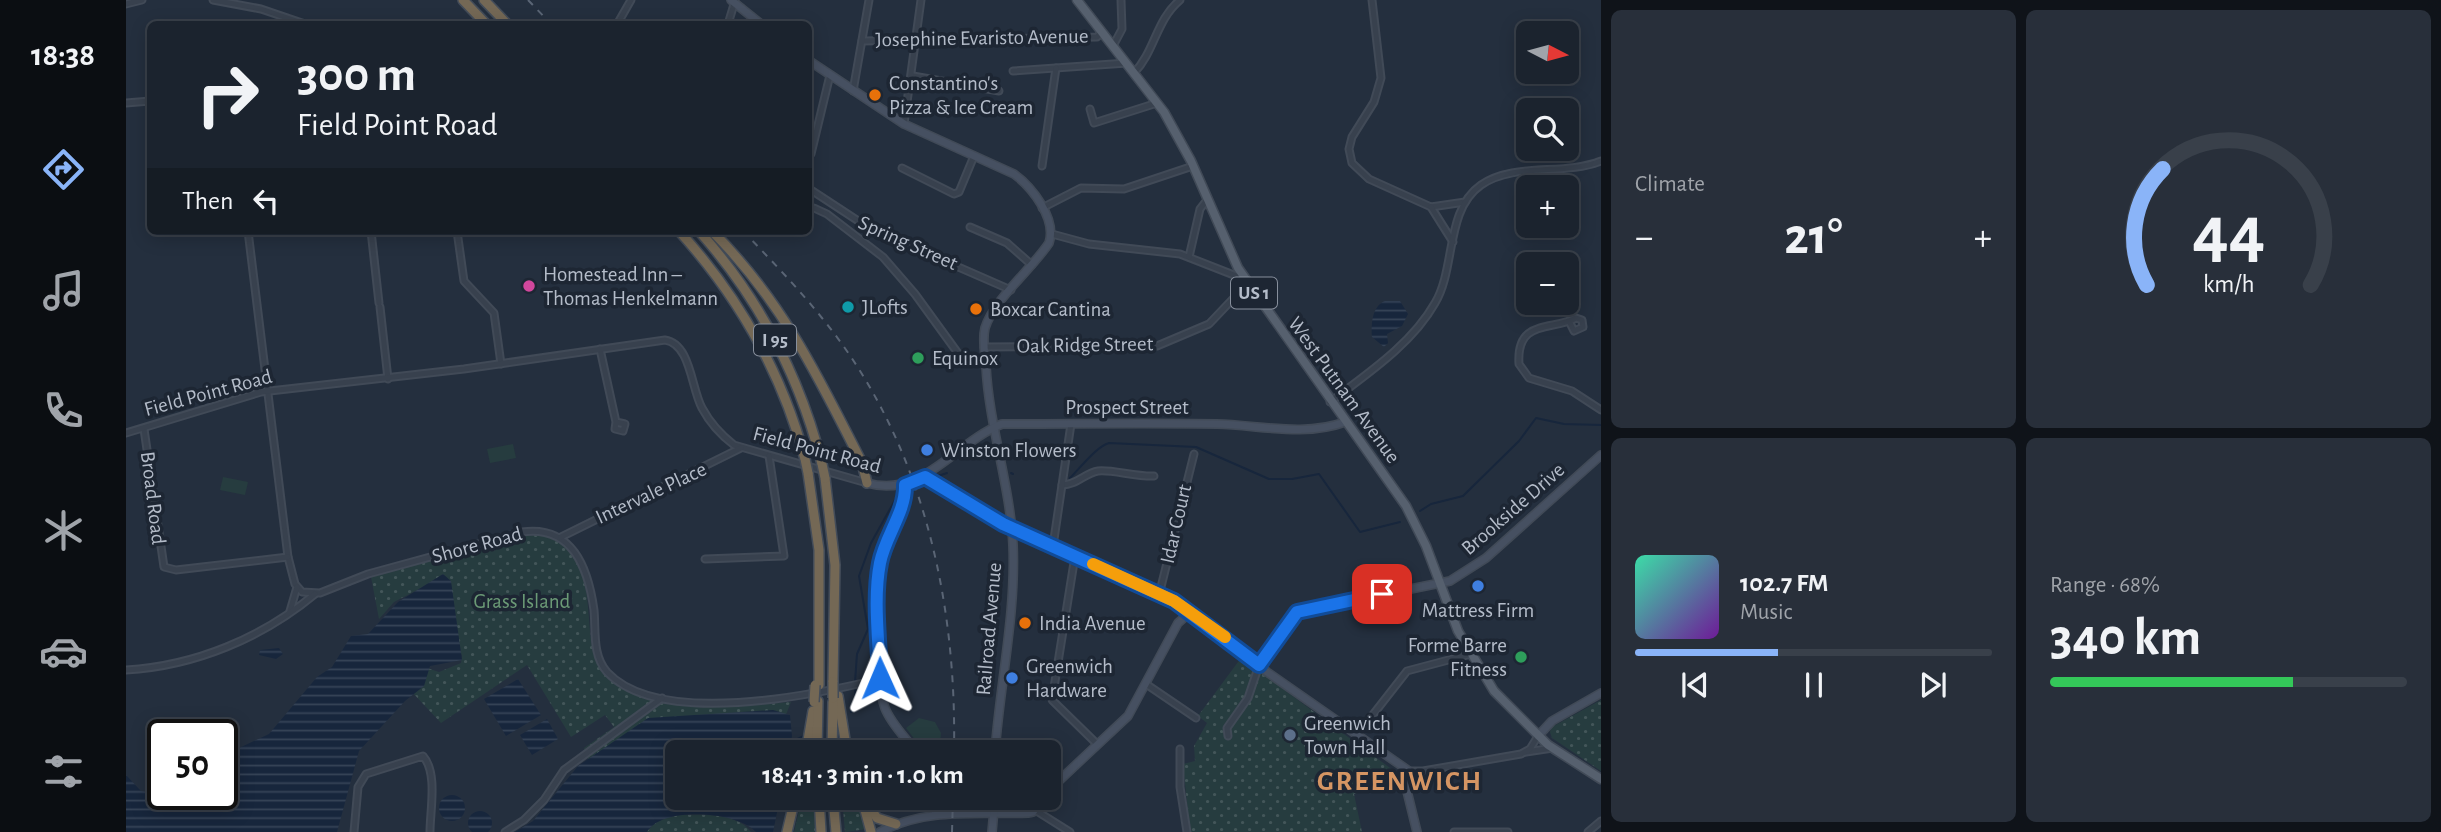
<!DOCTYPE html>
<html lang="en">
<head>
<meta charset="utf-8">
<style>
  body { margin:0; font-family:"Alegreya Sans",sans-serif; background:#282f3a; color:#f1f3f6; height:100vh; display:flex; flex-direction:column; font-size:26px; white-space:nowrap }
  * { box-sizing:border-box; margin:0 }
  p { font-size:23px; color:#a0a4aa }
  .icon { flex:none; width:38px; height:38px; fill:none; stroke:currentColor; stroke-width:2; stroke-linecap:round; stroke-linejoin:round }
  .map { position:relative; flex:1; overflow:hidden }
  .details { display:flex; flex-direction:column; gap:10px; padding:10px; background:#0f1319; width:840px }
  .details>* { flex:none }
  .top-card { position:absolute; left:21px; top:21px; width:665px; height:214px; border-radius:10px; box-shadow:0 4px 18px #0003,0 0 0 2px #39404a; background:#1b232e; color:#f1f3f6; overflow:hidden }
  .needle { width:46px; rotate:96deg }
  .tools { position:absolute; left:1390px; top:21px; display:grid; gap:14px }
  .tools a { display:grid; place-items:center; width:63px; height:63px; border-radius:10px; background:#1b232e; box-shadow:0 4px 18px #0003,0 0 0 2px #39404a; font-size:35px }
  .speed { position:absolute; left:21px; top:719px; display:flex; gap:14px; font-size:35px; font-weight:700; text-align:center }
  .speed>* { display:grid; place-content:center; width:91px; height:91px; border-radius:50%; background:#1b232e; box-shadow:0 4px 18px #0003,0 0 0 2px #39404a; line-height:1 }
  .speed .limit { border:4px solid #111; border-radius:10px; background:#fff; color:#111 }
  .pin { position:absolute; display:grid; place-items:center; width:60px; height:60px; color:#fff; margin:-30px; border-radius:14px; box-shadow:0 4px 10px #0006 }
  .me { position:absolute; width:77px; margin:-38px; rotate:359deg; stroke-linejoin:round; filter:drop-shadow(0 0 5px #0008) }
  .turn { display:flex; align-items:center; gap:24px; height:147px; padding:0 35px; font-size:32px }
  .turn .icon { width:91px; height:91px; stroke-width:2.5 }
  .turn b { display:block; font-size:49px; line-height:60px }
  .then { display:flex; align-items:center; height:66px; padding:0 35px; background:#0003; gap:14px; font-size:26px }
  .big { font-size:52px; font-weight:700; line-height:1.1 }
  .details .card { flex:1; display:flex; flex-direction:column; justify-content:center; gap:10px; min-width:0; padding:0 24px; border-radius:10px; background:#282f3a }
  .details .dial { align-items:center; gap:0 }
  .dial svg { height:182px; overflow:visible; fill:none; stroke:#39404a; stroke-width:7; stroke-linecap:round; text-anchor:middle }
  .dial text { fill:#f1f3f6; stroke:none }
  .song { display:flex; align-items:center; gap:21px }
  .cover { width:84px; height:84px; border-radius:10px; background:linear-gradient(135deg,hsl(160 70% 55%),hsl(280 70% 35%)) }
  .played { height:7px; border-radius:4px; background:linear-gradient(90deg,#8ab4f8 40%,#39404a 40%) }
  .keys { display:flex; justify-content:space-around; direction:ltr }
  .heat { display:flex; justify-content:space-between; align-items:center; font-size:38px; direction:ltr }
  .charge { height:10px; border-radius:5px; background:linear-gradient(90deg,#34c759 68%,#39404a 0) }
  .details .tiles { flex:1; display:grid; gap:10px; grid-template-columns:repeat(2,1fr) }
  .trip { position:absolute; left:539px; top:740px; width:396px; height:70px; border-radius:10px; background:#1b232e; box-shadow:0 4px 18px #0003,0 0 0 2px #39404a; font-weight:700; line-height:70px; text-align:center }
  main { display:flex; flex:1; min-height:0 }
  .dock { display:flex; flex-direction:column; width:126px; justify-content:space-around; align-items:center; background:#0b0e12; color:#a0a4aa }
  .dock .icon { width:49px; height:49px }
  .dock .on { color:#8ab4f8 }
  .dock b { font-size:32px; color:#f1f3f6 }
  .map>svg:first-child { display:block }
</style>
</head>
<body>
<main>
<nav class="dock">
<b>18:38</b>
<svg class="icon on" aria-label="directions" viewBox="0 0 24 24"><path d="M12 3l9 9-9 9-9-9zM9 14v-3h6M13 9l2 2-2 2"/></svg>
<svg class="icon" aria-label="music" viewBox="0 0 24 24"><path d="M9 18V5l10-2v13"/><circle cx="6" cy="18" r="3"/><circle cx="16" cy="16" r="3"/></svg>
<svg class="icon" aria-label="phone" viewBox="0 0 24 24"><path d="M5 4h4l2 5-3 2q2 4 5 5l2-3 5 2v4C11 20 4 13 5 4z"/></svg>
<svg class="icon" aria-label="climate" viewBox="0 0 24 24"><path d="M12 3v18M4 7l16 10M4 17L20 7"/></svg>
<svg class="icon" aria-label="car" viewBox="0 0 24 24"><path d="M5 17H2v-5l4-1 3-4h7l3 4 3 1v5h-3M9 17h6M6 11h13"/><circle cx="7" cy="17" r="2"/><circle cx="17" cy="17" r="2"/></svg>
<svg class="icon" aria-label="filters" viewBox="0 0 24 24"><path d="M4 7h16M4 17h16"/><circle cx="9" cy="7" r="2"/><circle cx="15" cy="17" r="2"/></svg>
</nav>
<div class="map">
<svg width="1475" height="832" viewBox="0 0 1475 832">
  <defs>
    <pattern id="green-dots" width="8" height="8" patternUnits="userSpaceOnUse" patternTransform="scale(1.75)"><rect width="8" height="8" fill="#263c3f"/><path d="M2 2h.1M6 6h.1" fill="none" stroke="#435659" stroke-width="1.8" stroke-linecap="round"/></pattern>
    <pattern id="water-rules" width="6" height="5" patternUnits="userSpaceOnUse" patternTransform="scale(1.75)"><rect width="6" height="5" fill="#17263c"/><path d="M0 2.5h6" fill="none" stroke="#364457"/></pattern>
  </defs>
  <rect width="100%" height="100%" fill="#242f3e"/>
  <g fill="url(#green-dots)">
    <path d="M411 534C487 550 446 642 480 676 522 717 612 706 665 702L659 717 463 761 458 748 488 727 479 715 445 737 401 665 315 723 284 690 298 667 313 672 335 663 336 656 313 579 268 602 253 619 245 577 382 538Z"/>
    <polygon points="1115,658 1275,776 1276,780 1228,794 1236,832 1064,832 1057,764 1069,761 1068,746 1081,723 1072,716"/>
    <polygon points="1475,700 1475,771 1426,738 1424,732 1426,727"/>
    <polygon points="676,798 687,798 690,832 668,832"/>
    <polygon points="716,798 733,798 741,829 719,832"/>
    <path d="M553 815C576 815 610 812 625 832H520L533 819Z"/>
  </g>
  <g fill="#263c3f">
    <polygon points="387,444 390,458 364,463 361,449"/>
    <polygon points="97,477 122,482 119,495 94,490"/>
    <polygon points="793,718 809,722 815,733 814,745 798,752 780,728"/>
  </g>
  <g fill="url(#water-rules)">
    <path d="M1259 301H1274L1282 314 1276 326 1261 334 1262 343 1258 347 1246 337C1245 324 1246 306 1259 301Z"/>
    <polygon points="317,574 325,581 336,660 304,666 298,686 279,701 233,751 211,832 0,832 0,775 15,791 37,794 96,794 96,756 143,734 191,677 206,667 225,636 242,634 272,602"/>
    <polygon points="153,648 157,654 150,659 133,655 134,650"/>
    <polygon points="392,679 415,715 380,736 358,699"/>
    <path d="M647 710 664 715 666 736 663 752H551V798H654L647 832H630C611 811 536 806 521 832H389L407 821 452 766 522 718Z"/>
    <polygon points="421,719 432,739 406,755 394,735"/>
    <circle cx="326" cy="808" r="13"/>
    <circle cx="354" cy="823" r="12"/>
  </g>
  <g fill="none" stroke-linecap="round" stroke-linejoin="round">
    <g stroke="#17263c" stroke-width="2">
      <polyline points="885,473 887,474"/>
      <polyline points="809,477 821,473"/>
      <path d="M944 478C954 468 971 446 983 443L1070 447 1143 479H1166L1193 474 1234 532 1274 522"/>
      <polyline points="1294,511 1305,504 1337,496 1393,441 1410,418 1438,424 1475,425"/>
      <polyline points="729,682 731,654 742,629 733,576 745,543 773,493"/>
      <polyline points="725,712 730,706 729,688"/>
      <polyline points="665,742 678,736"/>
    </g>
    <g stroke="#414a57" stroke-width="9">
      <g id="street">
        <polyline points="87,0 135,9 179,24"/>
        <polyline points="1246,0 1255,78 1248,102 1226,137 1223,149 1226,163 1243,179 1305,207 1339,202"/>
        <polyline points="0,4 16,0"/>
        <polyline points="493,21 505,0"/>
        <polyline points="602,24 609,1"/>
        <polyline points="736,41 971,37 976,32"/>
        <polyline points="987,46 996,29 995,0"/>
        <polyline points="887,71 1001,63"/>
        <path d="M1008 73C1029 51 1030 20 1054 0"/>
        <polyline points="787,76 873,91"/>
        <polyline points="727,91 743,0"/>
        <polyline points="0,103 24,101"/>
        <polyline points="964,109 968,123 1031,103"/>
        <polyline points="778,124 795,0"/>
        <polyline points="685,154 704,75"/>
        <polyline points="916,166 930,68"/>
        <polyline points="776,168 828,194 833,192 848,156"/>
        <polyline points="682,188 743,228 885,290"/>
        <polyline points="1305,207 1327,242"/>
        <polyline points="688,208 701,214 757,257 789,294 834,356 859,358"/>
        <polyline points="916,208 955,188 998,189 1067,166"/>
        <polyline points="844,227 881,243 906,265"/>
        <path d="M122 231 162 557 169 584 176 592 194 593 242 574 396 532C446 525 462 567 468 610 470 631 466 655 481 672 533 728 688 695 754 679"/>
        <polyline points="245,231 253,303"/>
        <polyline points="331,231 338,281 368,313 375,364"/>
        <polyline points="926,234 963,244 1054,254 1118,279"/>
        <polyline points="1063,257 1074,209 1081,200"/>
        <polyline points="254,307 262,379"/>
        <path d="M1444 323 1448 331 1457 327 1456 320 1450 318C1427 331 1390 318 1393 364L1403 378 1446 391 1475 410"/>
        <polyline points="858,347 1031,346 1083,324 1122,283"/>
        <polyline points="474,349 490,422 489,429 497,431 499,424 490,422"/>
        <path d="M1204 402C1241 374 1286 344 1309 303 1330 268 1319 210 1355 185 1388 162 1438 176 1475 161"/>
        <polyline points="18,429 38,567 50,570 162,557"/>
        <path d="M0 433 135 392 338 369 539 340C565 344 565 388 576 408 584 423 595 435 608 445L741 483"/>
        <path d="M936 485C951 485 959 473 972 471 984 469 1011 477 1028 476"/>
        <polyline points="435,537 615,448"/>
        <polyline points="927,546 945,424"/>
        <polyline points="949,556 926,700 971,744"/>
        <polyline points="579,559 658,556 643,456"/>
        <polyline points="1033,595 1068,454"/>
        <polyline points="164,611 171,587"/>
        <path d="M0 670C69 666 136 638 189 594"/>
        <polyline points="1020,684 1070,718"/>
        <polyline points="1231,735 1281,671 1345,654"/>
        <polyline points="1102,736 1101,728 1122,698 1133,665"/>
        <polyline points="1054,749 1054,787 1061,832"/>
        <polyline points="1400,752 1427,748"/>
        <polyline points="1283,771 1297,771 1395,754 1404,749 1412,736"/>
        <polyline points="909,810 944,832"/>
        <path d="M228 832 232 787 240 774 297 756C312 773 304 810 304 832"/>
        <polyline points="379,832 398,820 418,800 438,770 536,698"/>
        <polyline points="1328,832 1382,832"/>
        <polyline points="1462,832 1475,821"/>
      </g>
    </g>
    <g stroke="#414a57" stroke-width="10">
      <g id="secondary">
        <polyline points="605,0 635,24"/>
        <path d="M682 60 778 124 888 174C906 187 931 219 923 243 906 269 868 299 859 328 856 340 859 354 860 366 863 426 884 484 887 545 890 614 874 684 869 752"/>
        <polyline points="799,477 877,524 1048,601 1121,654 1141,672 1283,771 1280,787 1291,832"/>
        <path d="M741 483C797 499 828 443 876 424 948 424 1019 423 1091 424 1133 425 1178 437 1219 422"/>
        <path d="M779 485C780 509 763 528 757 551 749 579 749 681 759 708 765 724 780 738 790 752"/>
        <polyline points="1133,665 1171,612 1324,581 1360,558 1475,455"/>
        <polyline points="1412,736 1426,721 1475,693"/>
        <polyline points="922,791 1002,716 1052,623 1061,615 1067,615"/>
        <polyline points="806,798 810,814"/>
        <path d="M754 832C801 807 851 815 902 813L907 812 917 798"/>
        <polyline points="866,832 869,798"/>
      </g>
    </g>
    <g stroke="#414a57" stroke-width="11">
      <polyline id="primary" points="951,0 1038,112 1065,161 1112,268 1280,506 1300,546 1332,631 1368,691 1422,745 1475,779"/>
    </g>
    <g stroke="#434c59" stroke-width="12">
      <g id="highway">
        <polyline points="337,0 360,24"/>
        <polyline points="358,0 381,24"/>
        <path d="M553 231C613 297 656 373 679 459"/>
        <path d="M573 231C633 298 674 377 696 464"/>
        <path d="M586 231C656 301 692 376 736 463L741 483"/>
        <polyline points="682,473 693,550 693,685"/>
        <polyline points="699,478 709,565 707,682"/>
        <polyline points="712,696 721,752"/>
        <polyline points="680,752 687,711"/>
        <polyline points="691,752 692,701"/>
        <polyline points="706,752 707,702"/>
        <polyline points="693,798 695,832"/>
        <polyline points="707,798 710,832"/>
        <polyline points="737,798 751,818 770,824"/>
        <polyline points="739,810 745,832"/>
        <polyline points="661,832 669,798"/>
      </g>
    </g>
    <use href="#street" stroke="#38414e" stroke-width="5"/>
    <use href="#secondary" stroke="#465061" stroke-width="7"/>
    <use href="#primary" stroke="#56606e" stroke-width="8"/>
    <use href="#highway" stroke="#746855" stroke-width="9"/>
    <g stroke="#5a6575" stroke-width="2" stroke-dasharray="7 7" stroke-linecap="butt">
      <polyline points="402,0 425,24"/>
      <path d="M617 231C644 259 672 288 696 318 796 440 831 599 828 752"/>
      <polyline points="826,832 827,798"/>
    </g>
    <g stroke="#434c59" stroke-width="12" stroke-linecap="butt">
      <g id="highway-bridge">
        <polyline points="679,459 682,473"/>
        <polyline points="696,464 699,478"/>
        <polyline points="707,698 707,682"/>
        <polyline points="688,702 689,685"/>
      </g>
    </g>
    <use href="#highway-bridge" stroke="#746855" stroke-width="9"/>
  </g>
  <g fill="none" stroke-linecap="round" stroke-linejoin="round">
    <g stroke="#114b97" stroke-width="18">
      <path id="route" d="M754 678C753 641 747 599 754 563 759 536 780 512 779 485L799 477 877 524 1048 601 1133 665 1171 612 1256 594"/>
    </g>
    <use href="#route" stroke="#1a73e8" stroke-width="12"/>
    <polyline stroke="#f59e0b" stroke-width="12" points="967,564 1048,601 1099,637"/>
  </g>
  <g fill="#e8710a" stroke="#1d2633" stroke-width="2.5">
    <circle cx="749" cy="95" r="7"/>
    <circle cx="850" cy="309" r="7"/>
    <circle cx="899" cy="623" r="7"/>
  </g>
  <circle fill="#d1479c" stroke="#1d2633" stroke-width="2.5" cx="403" cy="286" r="7"/>
  <circle fill="#0f9aa8" stroke="#1d2633" stroke-width="2.5" cx="722" cy="307" r="7"/>
  <g fill="#2e9e5b" stroke="#1d2633" stroke-width="2.5">
    <circle cx="792" cy="358" r="7"/>
    <circle cx="1395" cy="657" r="7"/>
  </g>
  <g fill="#3f7fe0" stroke="#1d2633" stroke-width="2.5">
    <circle cx="801" cy="450" r="7"/>
    <circle cx="1352" cy="586" r="7"/>
    <circle cx="886" cy="678" r="7"/>
  </g>
  <circle fill="#5c6f8a" stroke="#1d2633" stroke-width="2.5" cx="1164" cy="735" r="7"/>
  <g text-anchor="middle" dominant-baseline="central" stroke-width="7" stroke-linejoin="round" paint-order="stroke">
    <g fill="#1d2633" stroke="#878f9c" stroke-width="2">
      <rect x="1105" y="277.5" width="46" height="31" rx="5"/>
      <rect x="628" y="324.5" width="42" height="31" rx="5"/>
    </g>
    <g font-size="19" font-weight="bold" fill="#b4bcc9">
      <text x="1128" y="293">US 1</text>
      <text x="649" y="340">I 95</text>
    </g>
    <g font-size="21" fill="#b4bcc9" stroke="#1d2633">
      <text transform="translate(856 38) rotate(-1)">Josephine Evaristo Avenue</text>
      <text transform="translate(782 243) rotate(24)">Spring Street</text>
      <text transform="translate(959 345) rotate(-1)">Oak Ridge Street</text>
      <text transform="translate(1218 390) rotate(54)">West Putnam Avenue</text>
      <text transform="translate(82 393) rotate(-15)">Field Point Road</text>
      <text x="1001" y="407">Prospect Street</text>
      <text transform="translate(691 450) rotate(15)">Field Point Road</text>
      <text transform="translate(525 493) rotate(-25)">Intervale Place</text>
      <text transform="translate(27 498) rotate(83)">Broad Road</text>
      <text transform="translate(1387 509) rotate(-41)">Brookside Drive</text>
      <text transform="translate(1050 524) rotate(-77)">Idar Court</text>
      <text transform="translate(351 545) rotate(-15)">Shore Road</text>
      <text transform="translate(863 629) rotate(-85)">Railroad Avenue</text>
    </g>
    <g font-size="21" fill="#b4bcc9" stroke="#1d2633" text-anchor="start">
      <text x="763" y="83">Constantino's<tspan x="763" dy="24">Pizza &amp; Ice Cream</tspan></text>
      <text x="417" y="274">Homestead Inn –<tspan x="417" dy="24">Thomas Henkelmann</tspan></text>
      <text x="736" y="307">JLofts</text>
      <text x="864" y="309">Boxcar Cantina</text>
      <text x="806" y="358">Equinox</text>
      <text x="815" y="450">Winston Flowers</text>
      <text x="1352" y="610" text-anchor="middle">Mattress Firm</text>
      <text x="913" y="623">India Avenue</text>
      <text x="1381" y="645" text-anchor="end">Forme Barre<tspan x="1381" dy="24">Fitness</tspan></text>
      <text x="900" y="666">Greenwich<tspan x="900" dy="24">Hardware</tspan></text>
      <text x="1178" y="723">Greenwich<tspan x="1178" dy="24">Town Hall</tspan></text>
    </g>
    <g font-size="21" fill="#6b9a76" stroke="#1d2633">
      <text x="396" y="601">Grass Island</text>
    </g>
    <g font-size="28" font-weight="bold" letter-spacing="2" fill="#d59563" stroke="#1d2633">
      <text x="1274" y="782">GREENWICH</text>
    </g>
  </g>
</svg>
<div class="tools">
<a><svg class="needle" viewBox="-14 -14 28 28"><path d="M0-13l5 13h-10z" fill="#e53935"/><path d="M0 13l5-13h-10z" fill="#a0a4aa"/></svg></a>
<a><svg class="icon" aria-label="search" viewBox="0 0 24 24"><circle cx="10" cy="10" r="6"/><path d="M15 15l6 6"/></svg></a>
<a>+</a>
<a>−</a>
</div>
<div class="speed"><div class="limit">50</div></div>
<div class="pin" style="left:1256px;top:594px;background:#d93025"><svg class="icon" aria-label="arrive" viewBox="0 0 24 24"><path d="M6 21V4h12l-3 4 3 4H6"/></svg></div>
<svg class="me" style="left:754px;top:678px" viewBox="-20 -20 40 40"><path d="M0-17L14 15 0 8-14 15z" fill="#1a73e8" stroke="#fff" stroke-width="4"/></svg>
<div class="trip">18:41 · 3 min · 1.0 km</div>
<div class="top-card">
<div class="turn"><svg class="icon" aria-label="right" viewBox="0 0 24 24"><path d="M7 20v-9h11M14 6l5 5-5 5"/></svg><div><b>300 m</b>Field Point Road</div></div>
<div class="then">Then<svg class="icon" aria-label="left" viewBox="0 0 24 24"><path d="M17 20v-9H6M10 6l-5 5 5 5"/></svg></div>
</div>
</div>
<section class="details">
<div class="tiles">
<div class="card"><p>Climate</p>
<div class="heat"><a>−</a><b class="big">21°</b><a>+</a></div>
</div>
<div class="card dial"><svg viewBox="0 0 100 80">
<path d="M14 69A42 42 0 1 1 86 69"/>
<path d="M14 69A42 42 0 0 1 21 18" stroke="#8ab4f8"/>
<text x="50" y="56" font-size="32" font-weight="700">44</text>
<text x="50" y="72" font-size="11">km/h</text>
</svg></div>
<div class="card">
<div class="song"><i class="cover"></i><div><b>102.7 FM</b><p>Music</p></div></div>
<div class="played"></div>
<div class="keys"><svg class="icon" aria-label="previous" viewBox="0 0 24 24"><path d="M18 5L8 12l10 7zM5 5v14"/></svg><svg class="icon" aria-label="pause" viewBox="0 0 24 24"><path d="M8 5v14M16 5v14"/></svg><svg class="icon" aria-label="next" viewBox="0 0 24 24"><path d="M6 5l10 7-10 7zM19 5v14"/></svg></div>
</div>
<div class="card"><p>Range · 68%</p><b class="big">340 km</b><div class="charge"></div></div>
</div>
</section>
</main>
</body>
</html>
